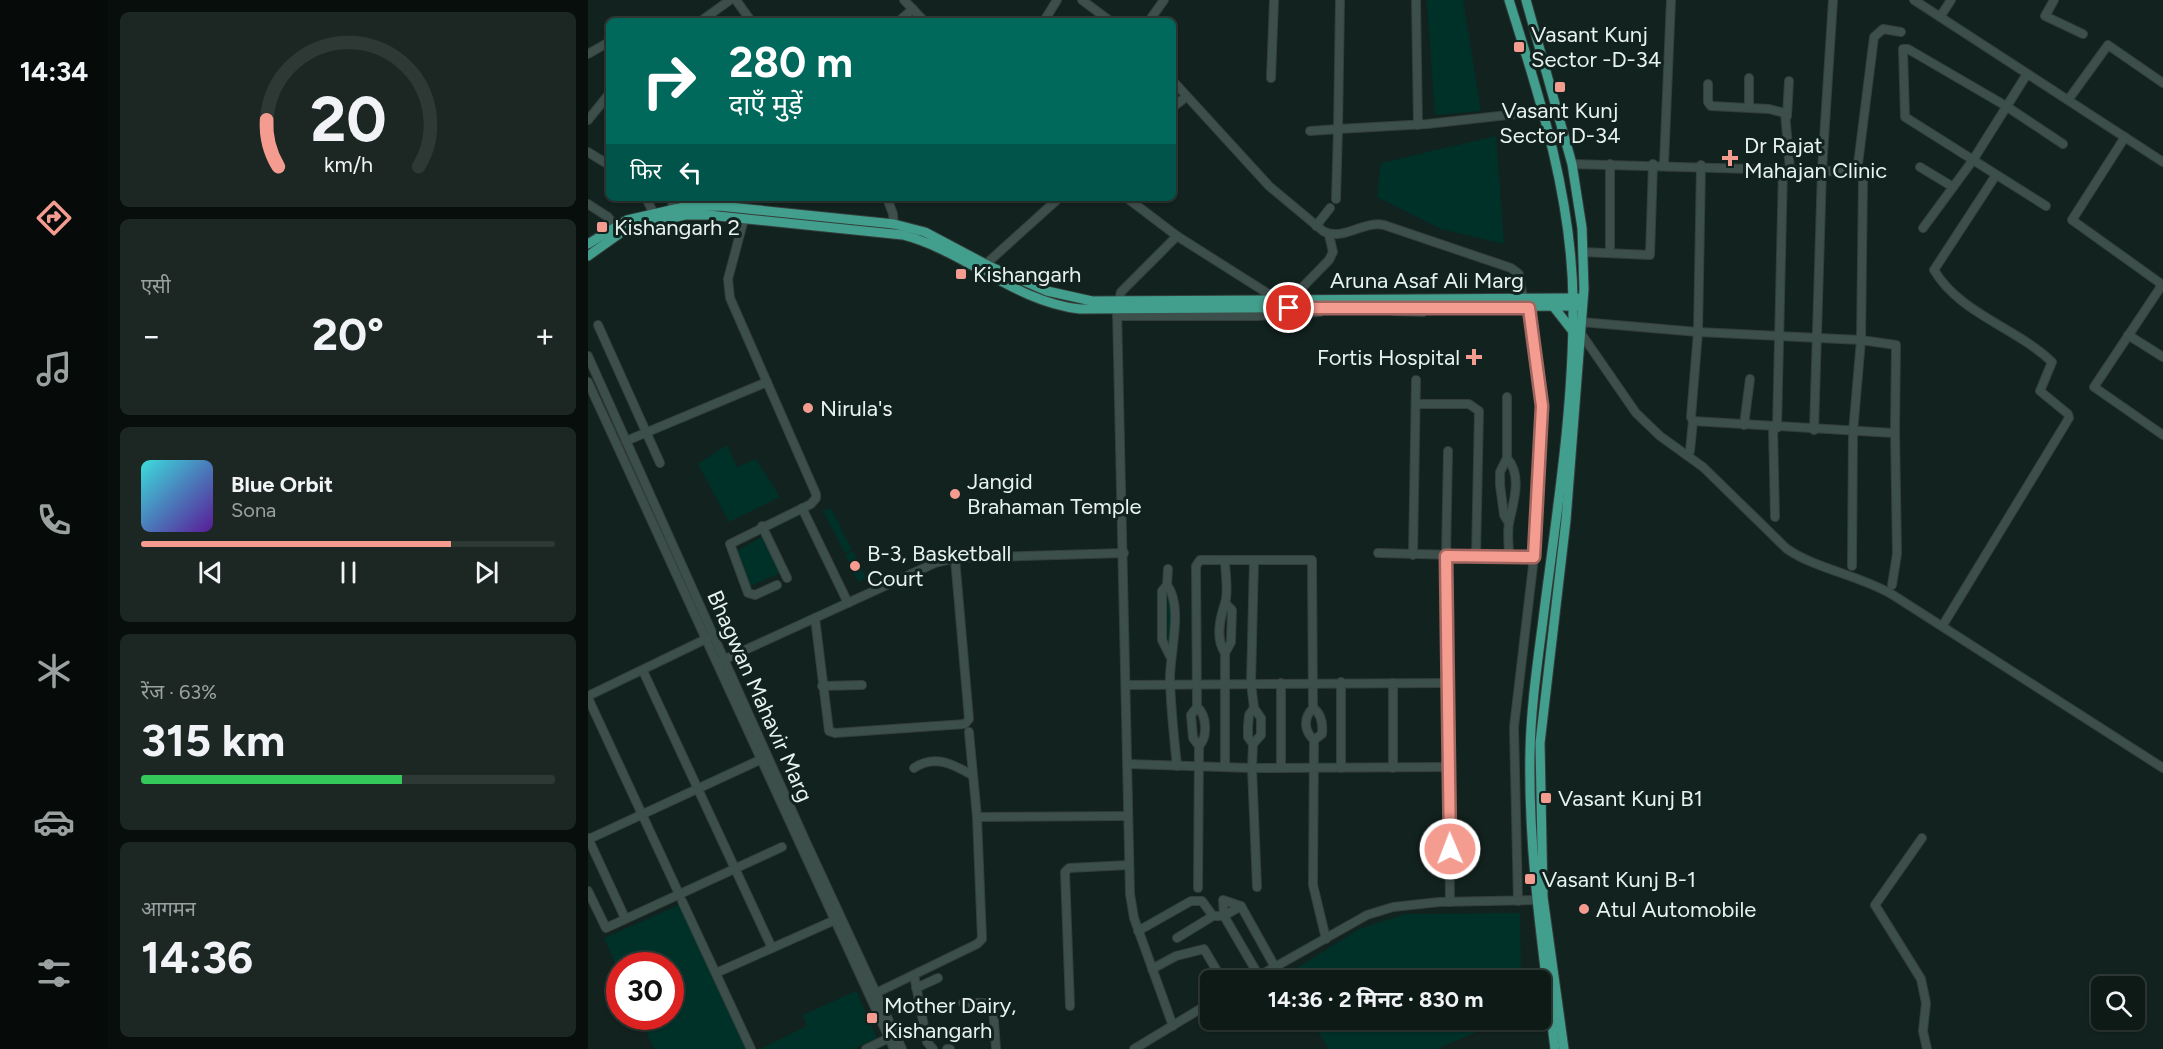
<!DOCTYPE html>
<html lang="hi">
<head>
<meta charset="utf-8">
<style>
  body { margin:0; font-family:Figtree,"Noto Sans Devanagari",sans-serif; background:#1c2723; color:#f1f3f6; height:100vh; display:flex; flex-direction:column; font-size:22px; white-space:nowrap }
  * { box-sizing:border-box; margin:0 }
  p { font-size:20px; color:#9ba1a1 }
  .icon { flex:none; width:33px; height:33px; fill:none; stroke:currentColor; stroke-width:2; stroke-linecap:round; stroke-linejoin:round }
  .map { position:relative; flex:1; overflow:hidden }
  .side { display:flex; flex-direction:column; gap:12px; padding:12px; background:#080e0c; width:480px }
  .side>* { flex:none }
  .guide { position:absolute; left:18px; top:18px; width:570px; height:183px; border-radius:9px; box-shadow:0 2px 4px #0004,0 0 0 2px #2e3835; background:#00695c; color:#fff; overflow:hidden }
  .fabs { position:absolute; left:1503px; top:976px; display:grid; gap:12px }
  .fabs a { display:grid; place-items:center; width:54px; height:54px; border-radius:9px; background:#0e1a16; box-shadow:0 2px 4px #0004,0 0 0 2px #2e3835; font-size:30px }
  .speed { position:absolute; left:18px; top:952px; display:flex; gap:12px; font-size:30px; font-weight:700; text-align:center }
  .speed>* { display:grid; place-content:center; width:78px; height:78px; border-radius:50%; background:#0e1a16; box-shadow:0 2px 4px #0004,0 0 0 2px #2e3835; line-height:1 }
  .speed .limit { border:9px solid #d22; background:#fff; color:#111 }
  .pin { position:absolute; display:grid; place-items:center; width:51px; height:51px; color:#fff; margin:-26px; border:3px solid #fff; border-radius:50%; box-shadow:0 2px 6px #0007 }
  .me { position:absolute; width:66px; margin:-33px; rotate:359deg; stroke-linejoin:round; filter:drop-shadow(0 0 4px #0008) }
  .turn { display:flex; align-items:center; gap:21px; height:126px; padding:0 24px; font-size:27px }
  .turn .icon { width:78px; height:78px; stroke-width:2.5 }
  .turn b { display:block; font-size:42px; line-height:51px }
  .then { display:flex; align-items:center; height:57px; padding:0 24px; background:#0003; gap:12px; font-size:22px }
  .big { font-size:45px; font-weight:700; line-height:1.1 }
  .side .tile { flex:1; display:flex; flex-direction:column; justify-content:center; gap:9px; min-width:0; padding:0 21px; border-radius:9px; background:#1c2723 }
  .side .dial { align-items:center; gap:0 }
  .dial svg { height:156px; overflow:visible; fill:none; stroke:#2e3835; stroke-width:7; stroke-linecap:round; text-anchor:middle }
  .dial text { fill:#f1f3f6; stroke:none }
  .song { display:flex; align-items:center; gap:18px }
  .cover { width:72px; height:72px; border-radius:9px; background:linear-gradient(135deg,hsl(180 70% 55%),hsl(270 70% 35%)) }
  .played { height:6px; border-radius:3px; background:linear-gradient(90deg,#f59c91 75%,#2e3835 75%) }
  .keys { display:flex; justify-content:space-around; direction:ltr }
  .heat { display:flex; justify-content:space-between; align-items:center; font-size:33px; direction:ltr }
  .charge { height:9px; border-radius:4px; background:linear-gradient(90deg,#34c759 63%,#2e3835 0) }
  .trip { position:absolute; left:612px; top:970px; width:351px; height:60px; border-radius:9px; background:#0e1a16; box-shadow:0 2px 4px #0004,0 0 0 2px #2e3835; font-weight:700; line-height:60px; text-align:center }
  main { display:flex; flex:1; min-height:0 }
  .tabs { display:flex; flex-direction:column; width:108px; justify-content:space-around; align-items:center; background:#060a09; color:#9ba1a1 }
  .tabs .icon { width:42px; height:42px }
  .tabs .current { color:#f59c91 }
  .tabs b { font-size:27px; color:#f1f3f6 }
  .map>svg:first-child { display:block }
</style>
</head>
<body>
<main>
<nav class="tabs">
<b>14:34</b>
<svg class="icon current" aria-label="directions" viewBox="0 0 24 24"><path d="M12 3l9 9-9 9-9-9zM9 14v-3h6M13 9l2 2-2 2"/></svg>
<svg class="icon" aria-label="music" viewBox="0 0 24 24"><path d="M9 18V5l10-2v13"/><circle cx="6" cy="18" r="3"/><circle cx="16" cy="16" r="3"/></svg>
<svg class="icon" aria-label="phone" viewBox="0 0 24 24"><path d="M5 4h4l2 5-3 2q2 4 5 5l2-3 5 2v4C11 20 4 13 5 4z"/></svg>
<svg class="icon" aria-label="climate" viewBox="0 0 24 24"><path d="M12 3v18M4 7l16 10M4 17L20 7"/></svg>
<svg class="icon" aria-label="car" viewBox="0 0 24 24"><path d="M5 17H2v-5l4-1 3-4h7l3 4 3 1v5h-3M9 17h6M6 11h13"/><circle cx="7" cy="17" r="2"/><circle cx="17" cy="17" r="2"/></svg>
<svg class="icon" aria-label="filters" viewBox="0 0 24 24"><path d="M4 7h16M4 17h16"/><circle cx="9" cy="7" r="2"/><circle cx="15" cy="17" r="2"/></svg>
</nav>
<section class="side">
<div class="tile dial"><svg viewBox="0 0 100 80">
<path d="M14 69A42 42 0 1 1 86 69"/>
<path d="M14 69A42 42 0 0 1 8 45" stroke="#f59c91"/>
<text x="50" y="56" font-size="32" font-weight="700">20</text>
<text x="50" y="72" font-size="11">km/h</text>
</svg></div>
<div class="tile"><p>एसी</p>
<div class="heat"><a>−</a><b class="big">20°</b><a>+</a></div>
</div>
<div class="tile">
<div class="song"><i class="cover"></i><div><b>Blue Orbit</b><p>Sona</p></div></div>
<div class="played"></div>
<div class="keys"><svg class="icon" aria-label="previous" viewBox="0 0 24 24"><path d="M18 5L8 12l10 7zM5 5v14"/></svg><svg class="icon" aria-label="pause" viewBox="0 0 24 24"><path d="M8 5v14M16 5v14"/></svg><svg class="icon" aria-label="next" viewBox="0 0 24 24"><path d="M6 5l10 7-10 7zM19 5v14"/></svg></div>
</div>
<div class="tile"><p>रेंज · 63%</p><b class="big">315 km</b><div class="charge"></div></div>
<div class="tile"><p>आगमन</p><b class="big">14:36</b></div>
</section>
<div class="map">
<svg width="1575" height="1049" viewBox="0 0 1575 1049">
  <rect width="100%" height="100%" fill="#12221e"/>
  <g fill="#003129">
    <polygon points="839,0 875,0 893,111 847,115"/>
    <polygon points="908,136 916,244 853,229 789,197 793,163"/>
    <polygon points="139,445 149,467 168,459 192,497 141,522 110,464"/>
    <polygon points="243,508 264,550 257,553 235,511"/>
    <polygon points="174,537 192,573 162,586 146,552"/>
    <polygon points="265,551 278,578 270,582 257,554"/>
    <polygon points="577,583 583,592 584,644 575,643"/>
    <polygon points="91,905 158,1049 66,1049 52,1017 82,1017 82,966 32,966 31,972 16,938"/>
    <polygon points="932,913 933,981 698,981 695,977 771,929 817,914"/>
    <polygon points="268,991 289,1038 265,1049 172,1049 219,1026 215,1015"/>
    <polygon points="723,1020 917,1020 849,1049 741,1049"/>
  </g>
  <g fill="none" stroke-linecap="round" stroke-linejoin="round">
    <g stroke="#343e3b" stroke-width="10">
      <g id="minor">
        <polyline points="148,0 163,21"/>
        <polyline points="316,0 336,21"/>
        <polyline points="494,0 522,21"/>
        <polyline points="752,0 750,129 839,124 956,111"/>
        <polyline points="828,0 830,125"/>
        <polyline points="1326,0 1575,162"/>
        <polyline points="1466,0 1457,16 1495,34"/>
        <polyline points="1352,17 1363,0"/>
        <polyline points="113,21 142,0"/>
        <polyline points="311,21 325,9"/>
        <polyline points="456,21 469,0"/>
        <polyline points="561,21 576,0"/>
        <polyline points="0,54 21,42"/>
        <polyline points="683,78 686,0"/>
        <path d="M585 81 681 186 735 231C754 242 776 220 796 225L923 268 931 274 935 298"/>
        <polyline points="1120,84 1120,102 1123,106 1181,109 1197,113 1202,169"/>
        <polyline points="1480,100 1520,45 1575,83"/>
        <polyline points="585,107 598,97"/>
        <polyline points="1161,107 1161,78"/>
        <polyline points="1199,116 1201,81"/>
        <polyline points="0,120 21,94"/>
        <polyline points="722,131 750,129 748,199"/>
        <polyline points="1537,137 1484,220 1572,283 1572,288 1506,387 1575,435"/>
        <polyline points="0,152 21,165"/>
        <polyline points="984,164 1269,172 1275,180 1273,340 1110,332 993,322"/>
        <polyline points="1076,164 1083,0"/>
        <polyline points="1113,165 1110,332 1103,417 1105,421 1305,433 1307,430 1308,345 1273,340 1265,432 1264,566"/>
        <polyline points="1332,167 1365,187"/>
        <polyline points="1269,172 1286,37 1295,29 1313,32"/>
        <polyline points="58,198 65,212"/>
        <polyline points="299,198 305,214 306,228"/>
        <polyline points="539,198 589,236 690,300"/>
        <polyline points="0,204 20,217 30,230"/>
        <polyline points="1458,206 1317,117 1315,49 1320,49 1418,106 1475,144"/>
        <polyline points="84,208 85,198"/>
        <polyline points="156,219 140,279 142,298 228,494 228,498 223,504 142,544 160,593 167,595 189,585"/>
        <polyline points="728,226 742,208"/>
        <polyline points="1335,228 1385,160 1439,74"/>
        <polyline points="1022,247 1022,164"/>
        <polyline points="995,252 1062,255 1065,164"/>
        <polyline points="398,264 471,198"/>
        <polyline points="702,300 741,260 745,252 741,235"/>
        <polyline points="807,311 835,312"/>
        <polyline points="529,316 669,316 732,312"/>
        <polyline points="10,325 72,463"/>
        <path d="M992 332 1048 413 1072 436 1115 467 1199 549C1230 570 1272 575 1305 595L1575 768"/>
        <polyline points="1540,335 1575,357"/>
        <polyline points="0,356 218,842 314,1049"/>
        <polyline points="0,382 306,1049"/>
        <polyline points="919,397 919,458 912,472 912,485 916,515 921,523"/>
        <polyline points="828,404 881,404 891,411 888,556"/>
        <polyline points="1156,425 1162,379"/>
        <polyline points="1185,427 1187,517"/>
        <polyline points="1189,428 1195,169"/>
        <polyline points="1226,430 1234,170 1245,0"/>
        <polyline points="38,441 179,382"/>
        <polyline points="860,451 858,556 862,902"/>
        <polyline points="1102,451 1105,421"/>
        <path d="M919 458C935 476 925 503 921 523 919 533 921 546 921 557"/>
        <polyline points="214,508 260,603"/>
        <polyline points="174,526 199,578"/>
        <polyline points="790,553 946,557"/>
        <polyline points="825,555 828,380"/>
        <polyline points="580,569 579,585 574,591 574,640 582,656"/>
        <path d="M579 585C596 607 581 655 582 681 583 710 586 738 589 766"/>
        <polyline points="1304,585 1309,554 1307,431"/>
        <polyline points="227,618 241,731 247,733 377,724 381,719 367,558"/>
        <path d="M1355 625 1481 418 1480 414 1452 391 1464 362C1429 328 1372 314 1346 270L1408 175"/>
        <polyline points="637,653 643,642 644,610 637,603"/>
        <polyline points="133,661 347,563 367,558 536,553"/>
        <polyline points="55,671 184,948"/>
        <polyline points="693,683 693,768"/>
        <polyline points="805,683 805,768"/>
        <polyline points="539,685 860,683"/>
        <polyline points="234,686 274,685"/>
        <polyline points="0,696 120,638"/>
        <polyline points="0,698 92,896"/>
        <path d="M609 707C619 715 620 737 611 746L610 888"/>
        <polyline points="666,708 661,715 660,726 660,737 665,744 664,768 669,887"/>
        <path d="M725 708C715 718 716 731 726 740L725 885 738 939"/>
        <polyline points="665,744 673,735 673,718 666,708 663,683 666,560"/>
        <path d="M611 746 605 738 603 715 609 707 608 566 612 560H724L725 708C734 714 735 724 734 734L726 740"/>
        <polyline points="540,764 664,768 861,767"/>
        <path d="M637 767V653C627 638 632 618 637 603 641 592 637 572 637 560"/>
        <path d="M326 768C346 754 365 764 384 775"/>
        <polyline points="753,768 753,682"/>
        <polyline points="389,817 539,816"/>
        <polyline points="0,838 37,918"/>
        <polyline points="1334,838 1287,905 1333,979 1338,1003 1335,1031 1339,1049"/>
        <polyline points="1,839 176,758"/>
        <polyline points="0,891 18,928 194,847"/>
        <polyline points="94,901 163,1049"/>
        <polyline points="930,901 926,727 946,557 954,406 941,308"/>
        <polyline points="550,931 603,901 614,901 625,916"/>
        <polyline points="589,938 625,916 636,916 653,906"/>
        <polyline points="564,969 588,956 616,949 629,971"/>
        <polyline points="128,973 247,920"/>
        <polyline points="326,975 339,1042 345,1049"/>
        <polyline points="671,976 636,916 635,900 653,906 687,967"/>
        <polyline points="662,981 779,915 805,907 851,902 948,900"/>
        <polyline points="328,988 350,978"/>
        <polyline points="286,994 389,944 394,939 389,817 381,732"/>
        <polyline points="375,1003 397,1003 405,1007 408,1049"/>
        <polyline points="482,1006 477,872 481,868 541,865"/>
        <polyline points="585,1026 546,918 542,894 529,309 533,292 589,236"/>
        <polyline points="278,1049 303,1037"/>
        <polyline points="359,1049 362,1049"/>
        <polyline points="546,1049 622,1003"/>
      </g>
    </g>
    <g stroke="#343e3b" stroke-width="11">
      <g id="major">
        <path d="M921 0C952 98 984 197 985 301 986 402 970 504 957 604 951 653 943 702 942 752 940 852 955 950 967 1049"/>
        <polyline points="938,0 984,164 994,228 996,289 978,520 952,743 955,897 976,1049"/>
        <polyline points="0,244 39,220 96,207 131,206 306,224 337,232 403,267 459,291 504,301 989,298"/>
        <path d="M0 256 38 229 97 215H120L315 235C377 251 427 302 492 309L990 306"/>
        <polyline points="965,306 983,329"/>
      </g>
    </g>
    <use href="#minor" stroke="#3d4f4a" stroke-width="8"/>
    <use href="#major" stroke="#439f8d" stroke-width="9"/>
  </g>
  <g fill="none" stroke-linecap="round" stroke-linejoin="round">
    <g stroke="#9f655e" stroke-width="15">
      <polyline id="route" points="701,308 941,308 954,406 946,557 858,556 862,849"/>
    </g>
    <use href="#route" stroke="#f59c91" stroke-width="10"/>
  </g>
  <g fill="#f59c91" stroke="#12221e" stroke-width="2">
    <rect x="925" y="41" width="12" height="12" rx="3"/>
    <rect x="966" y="81" width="12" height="12" rx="3"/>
    <path d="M1139 149h6v6h6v6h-6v6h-6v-6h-6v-6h6z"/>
    <rect x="8" y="221" width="12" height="12" rx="3"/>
    <rect x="367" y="268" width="12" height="12" rx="3"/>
    <path d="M883 348h6v6h6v6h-6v6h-6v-6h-6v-6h6z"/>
    <circle cx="220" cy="408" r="6"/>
    <circle cx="367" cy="494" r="6"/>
    <circle cx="267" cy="566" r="6"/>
    <rect x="952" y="792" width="12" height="12" rx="3"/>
    <rect x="936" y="873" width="12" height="12" rx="3"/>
    <circle cx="996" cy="909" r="6"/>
    <rect x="278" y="1012" width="12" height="12" rx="3"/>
  </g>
  <g text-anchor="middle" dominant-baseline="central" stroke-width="6" stroke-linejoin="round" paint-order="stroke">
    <g font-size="22" fill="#e8f2ef" stroke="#12221e" text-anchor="start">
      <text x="943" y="34">Vasant Kunj<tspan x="943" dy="25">Sector -D-34</tspan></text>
      <text x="972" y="110" text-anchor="middle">Vasant Kunj<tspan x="972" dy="25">Sector D-34</tspan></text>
      <text x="1156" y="145">Dr Rajat<tspan x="1156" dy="25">Mahajan Clinic</tspan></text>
      <text x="26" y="227">Kishangarh 2</text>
      <text x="385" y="274">Kishangarh</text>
      <text x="872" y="357" text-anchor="end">Fortis Hospital</text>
      <text x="232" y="408">Nirula's</text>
      <text x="379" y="481">Jangid<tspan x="379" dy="25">Brahaman Temple</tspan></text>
      <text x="279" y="553">B-3, Basketball<tspan x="279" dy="25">Court</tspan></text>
      <text x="970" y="798">Vasant Kunj B1</text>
      <text x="954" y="879">Vasant Kunj B-1</text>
      <text x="1008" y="909">Atul Automobile</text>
      <text x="296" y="1005">Mother Dairy,<tspan x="296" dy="25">Kishangarh</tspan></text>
    </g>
    <g font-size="22" fill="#e8f2ef" stroke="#12221e">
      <text x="839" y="280">Aruna Asaf Ali Marg</text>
      <text transform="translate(172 696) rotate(66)">Bhagwan Mahavir Marg</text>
    </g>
  </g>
</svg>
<div class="fabs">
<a><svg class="icon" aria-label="search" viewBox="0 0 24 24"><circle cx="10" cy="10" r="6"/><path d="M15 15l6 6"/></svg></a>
</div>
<div class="speed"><div class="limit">30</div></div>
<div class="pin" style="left:701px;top:308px;background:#d93025"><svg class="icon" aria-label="arrive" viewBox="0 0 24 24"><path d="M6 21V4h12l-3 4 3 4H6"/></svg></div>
<svg class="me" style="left:862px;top:849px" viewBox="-20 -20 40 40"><circle r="17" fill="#f59c91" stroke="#fff" stroke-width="3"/><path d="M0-11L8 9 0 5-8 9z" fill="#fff"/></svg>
<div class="trip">14:36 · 2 मिनट · 830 m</div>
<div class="guide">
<div class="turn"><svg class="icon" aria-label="right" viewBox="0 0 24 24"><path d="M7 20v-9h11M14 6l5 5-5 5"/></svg><div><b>280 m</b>दाएँ मुड़ें</div></div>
<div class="then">फिर<svg class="icon" aria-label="left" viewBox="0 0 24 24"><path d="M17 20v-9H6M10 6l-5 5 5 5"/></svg></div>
</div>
</div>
</main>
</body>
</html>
